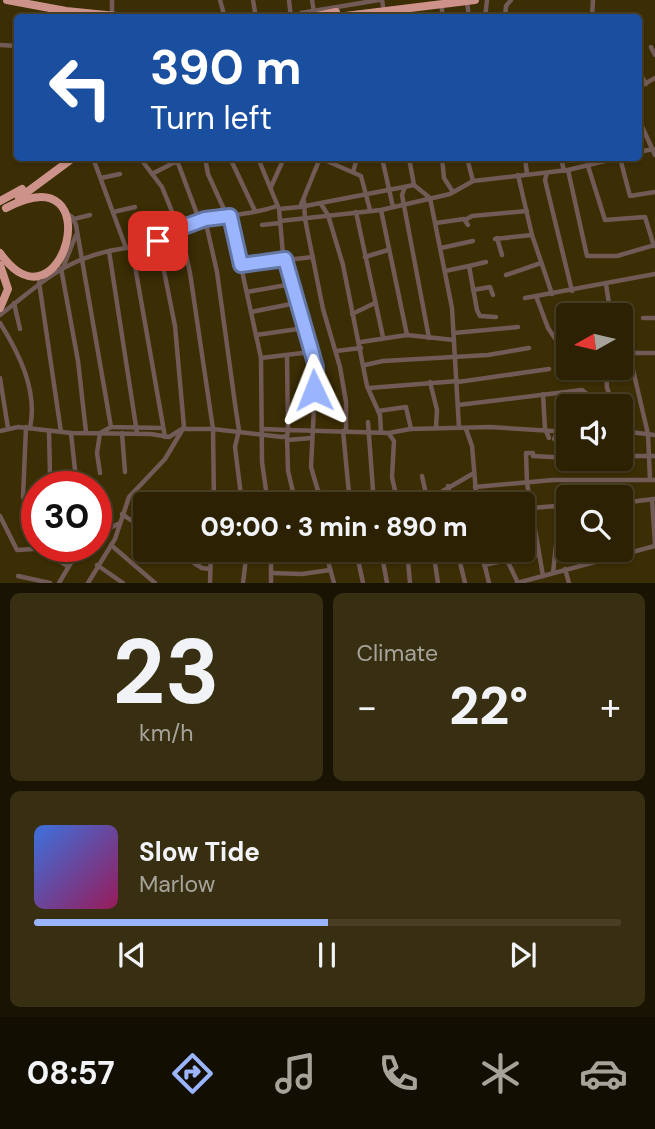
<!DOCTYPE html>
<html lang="en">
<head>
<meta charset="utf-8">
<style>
  body { margin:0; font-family:"DM Sans",sans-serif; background:#382f12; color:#f1f3f6; height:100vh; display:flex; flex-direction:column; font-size:26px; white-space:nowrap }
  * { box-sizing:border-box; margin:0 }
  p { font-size:23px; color:#a6a49a }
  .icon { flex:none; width:38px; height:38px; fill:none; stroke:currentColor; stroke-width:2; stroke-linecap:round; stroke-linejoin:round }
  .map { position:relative; height:583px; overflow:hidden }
  .panel { display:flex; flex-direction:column; gap:10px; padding:10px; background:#181302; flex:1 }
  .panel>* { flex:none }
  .top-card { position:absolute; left:14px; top:14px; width:628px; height:147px; border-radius:7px; box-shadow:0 2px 5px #0004,0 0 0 2px #483f25; background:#1a4fa0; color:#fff; overflow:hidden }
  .needle { width:46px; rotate:262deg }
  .fabs { position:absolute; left:556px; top:303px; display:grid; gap:14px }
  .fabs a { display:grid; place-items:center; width:77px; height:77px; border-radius:7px; background:#2c2203; box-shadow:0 2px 5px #0004,0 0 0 2px #483f25; font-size:35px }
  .speed { position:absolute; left:21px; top:471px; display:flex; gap:14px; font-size:35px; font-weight:700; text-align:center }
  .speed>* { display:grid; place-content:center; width:91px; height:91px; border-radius:50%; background:#2c2203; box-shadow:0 2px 5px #0004,0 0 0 2px #483f25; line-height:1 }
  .speed .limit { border:10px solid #d22; background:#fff; color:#111 }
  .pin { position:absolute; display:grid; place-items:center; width:60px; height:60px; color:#fff; margin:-30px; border-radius:14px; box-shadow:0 4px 10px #0006 }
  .me { position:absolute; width:77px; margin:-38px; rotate:358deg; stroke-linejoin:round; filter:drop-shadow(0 0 5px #0008) }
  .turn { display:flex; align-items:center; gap:24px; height:147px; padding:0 21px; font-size:32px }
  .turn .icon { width:91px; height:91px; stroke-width:2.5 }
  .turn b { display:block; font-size:49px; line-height:60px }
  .big { font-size:52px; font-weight:800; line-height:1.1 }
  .panel .widget { flex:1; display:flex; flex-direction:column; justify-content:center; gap:10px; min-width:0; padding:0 24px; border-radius:10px; background:#382f12 }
  .panel .dial { align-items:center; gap:0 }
  .dial b { font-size:91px; line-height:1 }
  .song { display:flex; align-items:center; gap:21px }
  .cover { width:84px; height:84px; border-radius:10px; background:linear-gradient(135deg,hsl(220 70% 55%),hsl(330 70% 35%)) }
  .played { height:7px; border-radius:4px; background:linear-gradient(90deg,#9ab5fd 50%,#483f25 50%) }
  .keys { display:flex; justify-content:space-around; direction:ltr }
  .heat { display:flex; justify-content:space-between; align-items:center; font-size:38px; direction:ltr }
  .panel .tiles { flex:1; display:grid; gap:10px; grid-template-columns:1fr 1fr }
  .widget:last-child { grid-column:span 2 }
  .trip { position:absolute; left:133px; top:492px; width:402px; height:70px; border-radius:7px; background:#2c2203; box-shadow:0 2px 5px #0004,0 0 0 2px #483f25; font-weight:800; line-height:70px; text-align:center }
  .dock { display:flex; height:112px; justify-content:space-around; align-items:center; background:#120e01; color:#a6a49a }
  .dock .icon { width:49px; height:49px }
  .dock .current { color:#9ab5fd }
  .dock b { font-size:32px; color:#f1f3f6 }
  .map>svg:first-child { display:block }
</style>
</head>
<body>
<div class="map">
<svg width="655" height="583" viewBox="0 0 655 583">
  <rect width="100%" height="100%" fill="#3b2d04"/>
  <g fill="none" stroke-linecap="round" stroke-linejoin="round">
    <g stroke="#725a56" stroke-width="4.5">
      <polyline points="112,0 112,15"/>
      <polyline points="220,0 225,18"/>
      <polyline points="253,0 256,18"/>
      <polyline points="289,0 291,18"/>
      <polyline points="312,0 314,12"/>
      <polyline points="382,0 383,6"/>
      <polyline points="467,1 469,18"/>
      <polyline points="442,5 442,18"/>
      <polyline points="299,18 301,13 379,0"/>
      <polyline points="485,18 487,0"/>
      <polyline points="505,18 506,6 511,0"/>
      <polyline points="592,18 593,0"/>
      <polyline points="0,45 18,46"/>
      <polyline points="651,47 655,55"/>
      <polyline points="639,72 646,84"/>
      <polyline points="639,87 655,78"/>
      <polyline points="639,120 655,155"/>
      <polyline points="639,152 653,149"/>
      <polyline points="93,158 126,248"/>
      <polyline points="140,158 162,187 182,236 190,273 213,429 214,504"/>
      <polyline points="205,158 208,174 227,216"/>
      <polyline points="230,158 255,211"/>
      <polyline points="258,158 279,209 283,254 316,367 311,467 318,491 325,494 326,504"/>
      <polyline points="320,158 361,176 370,210"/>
      <polyline points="382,158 393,207"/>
      <polyline points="409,158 414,185 430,198 452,308 459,428"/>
      <polyline points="442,158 444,178 453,192"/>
      <polyline points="467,158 473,181"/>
      <polyline points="525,158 527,174"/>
      <polyline points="561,158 564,171"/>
      <polyline points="620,158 630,196 655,192"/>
      <polyline points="588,166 605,220 645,217 654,246"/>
      <polyline points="568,170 587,256 617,256 655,245"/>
      <polyline points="353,172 357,158"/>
      <polyline points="547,173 545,180 572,291"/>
      <polyline points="152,174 175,162 178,163 200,222"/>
      <polyline points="518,175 532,235 552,294"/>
      <polyline points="101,178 120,174"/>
      <polyline points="271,187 284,158"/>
      <polyline points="405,187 402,195 429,338"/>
      <polyline points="304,201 305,219 323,309 340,367 346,402 346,430"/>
      <polyline points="321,204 328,215 343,265 367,386 380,415 381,432"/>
      <polyline points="300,207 414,185"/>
      <polyline points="279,209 300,207 320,158"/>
      <polyline points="381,210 407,335"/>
      <polyline points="64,212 72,217 76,225 111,427 162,428"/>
      <polyline points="113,212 135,207"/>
      <polyline points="356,212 383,337"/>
      <polyline points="230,216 261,358 262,462 268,504"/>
      <polyline points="74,219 90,215"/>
      <polyline points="205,219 217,272 236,411 239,430 235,447 242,504"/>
      <polyline points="465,220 472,216 527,211"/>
      <polyline points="280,221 381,210 450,194 473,181 568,170 617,158"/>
      <polyline points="436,223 464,219 468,225"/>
      <polyline points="262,225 280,223"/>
      <polyline points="497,238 502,255"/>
      <polyline points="495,239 532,235"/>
      <polyline points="441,248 473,241"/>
      <polyline points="132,249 165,437"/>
      <path d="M109 251C128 247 144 247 162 240 178 234 190 222 207 219 230 215 255 214 277 206"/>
      <polyline points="365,257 388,250"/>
      <polyline points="64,265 76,235"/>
      <polyline points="241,265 313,257"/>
      <polyline points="469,266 486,262"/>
      <polyline points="61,268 78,361 86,432"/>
      <polyline points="445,271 469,266 477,310 480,316 496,317"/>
      <polyline points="506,275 541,263"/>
      <polyline points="39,282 61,432"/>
      <polyline points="606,284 609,304 617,315"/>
      <polyline points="473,290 490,287 493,295"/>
      <polyline points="247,292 292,284"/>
      <polyline points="536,296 548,328 569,359"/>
      <polyline points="525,298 655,274"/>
      <polyline points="14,303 20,329"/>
      <polyline points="251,312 296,303"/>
      <polyline points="352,314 375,303"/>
      <path d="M0 315C38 286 60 262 109 251L137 433"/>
      <polyline points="579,315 609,304"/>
      <polyline points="567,316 569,316"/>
      <polyline points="643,318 655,318"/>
      <path d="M0 323C19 353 38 391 30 428"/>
      <polyline points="454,333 518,327"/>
      <polyline points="256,335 305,328"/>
      <polyline points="361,342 407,335 454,340"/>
      <polyline points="336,351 361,348"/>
      <polyline points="621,353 655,353"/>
      <polyline points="629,353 648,434 650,480"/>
      <polyline points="261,358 311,352"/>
      <polyline points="365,365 383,361 488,355 529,348"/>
      <polyline points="576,368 582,373 592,368"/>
      <polyline points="606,368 607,388 614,406"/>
      <polyline points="0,378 8,428"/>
      <polyline points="430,382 437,410 436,427"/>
      <polyline points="458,382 549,369"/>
      <polyline points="369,388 458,381"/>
      <polyline points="543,394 545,429 549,438"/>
      <polyline points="458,405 582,390 593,399 595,406"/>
      <polyline points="378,411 406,407 411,429"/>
      <polyline points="368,422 374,504"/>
      <polyline points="26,427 23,497 37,526"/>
      <polyline points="263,429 288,430 287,357"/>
      <polyline points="466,429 472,446 477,504"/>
      <polyline points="0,431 18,427 71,433 151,434 169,437 182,429 213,429 282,437 287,436 288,430 389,433 410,429 490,427 569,432"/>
      <polyline points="343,431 350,504"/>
      <polyline points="621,431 655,435"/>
      <polyline points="49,432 50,475 56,486"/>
      <polyline points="71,433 75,470 81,486"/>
      <polyline points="122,433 125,472"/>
      <polyline points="389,434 394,441 392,477 398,504"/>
      <polyline points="287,436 288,471 296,504"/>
      <polyline points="554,439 558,431"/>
      <polyline points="287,440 312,438"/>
      <polyline points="533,453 526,453 527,483 543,576"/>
      <polyline points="533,456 569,458"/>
      <polyline points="621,456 655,456"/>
      <polyline points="100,473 97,453 100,433 111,427"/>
      <polyline points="422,476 426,494"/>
      <polyline points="448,486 451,504"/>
      <polyline points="475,487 553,480 655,480"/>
      <polyline points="396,493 436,495 474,473"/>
      <polyline points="131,495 149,504"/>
      <polyline points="652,499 655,544"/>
      <polyline points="621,503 654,499"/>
      <polyline points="628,503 632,552"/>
      <polyline points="531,508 569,505"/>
      <polyline points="28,509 37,508"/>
      <polyline points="122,514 145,530"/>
      <polyline points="0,516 17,550 50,548"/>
      <polyline points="96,535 118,524"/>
      <polyline points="111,545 155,583"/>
      <polyline points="49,546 58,560 67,566"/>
      <polyline points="174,550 202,568 210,569"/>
      <polyline points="271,550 271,583"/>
      <polyline points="325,550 334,583"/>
      <polyline points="356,550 363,583"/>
      <polyline points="381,550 387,583"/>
      <polyline points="407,550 410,583"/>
      <polyline points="433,550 438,583"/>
      <polyline points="457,550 465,583"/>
      <polyline points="481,550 489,583"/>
      <polyline points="505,550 507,560 538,555"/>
      <polyline points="97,565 123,583"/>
      <polyline points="484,565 507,560 518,583"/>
      <polyline points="565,569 569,583"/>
      <polyline points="271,573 302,574 330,570"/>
      <polyline points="553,573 556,545 569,513"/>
      <polyline points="18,576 50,583"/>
      <polyline points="59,583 81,546"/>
      <polyline points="88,583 115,539 129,497 165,459 184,427 175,326 158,241"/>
      <polyline points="210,583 211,550"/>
      <polyline points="243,583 247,550"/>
      <polyline points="517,583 655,546"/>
    </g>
    <g stroke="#cd938a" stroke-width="8">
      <polyline points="7,0 66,11 136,18"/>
      <polyline points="307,18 336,12"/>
      <polyline points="329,18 475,0"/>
      <polyline points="19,198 73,158"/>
      <polyline points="0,201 22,189"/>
      <path d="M0 253C62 341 113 151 6 208"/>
      <polyline points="0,265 8,289 0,308"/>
    </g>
  </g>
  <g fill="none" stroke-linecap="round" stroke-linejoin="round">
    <g stroke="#6476a4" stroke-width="18">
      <polyline id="route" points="158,241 178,229 205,219 230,216 241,265 285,259 316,367 314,390"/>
    </g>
    <use href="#route" stroke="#9ab5fd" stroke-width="12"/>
  </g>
</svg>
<div class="fabs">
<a><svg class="needle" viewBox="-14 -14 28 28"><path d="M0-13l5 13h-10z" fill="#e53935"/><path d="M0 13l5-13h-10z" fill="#a6a49a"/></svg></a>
<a><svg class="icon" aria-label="sound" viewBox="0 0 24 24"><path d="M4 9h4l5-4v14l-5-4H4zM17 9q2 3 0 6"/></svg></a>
<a><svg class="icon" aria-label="search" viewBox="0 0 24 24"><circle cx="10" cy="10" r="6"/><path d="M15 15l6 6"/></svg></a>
</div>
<div class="speed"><div class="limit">30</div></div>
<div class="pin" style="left:158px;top:241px;background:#d93025"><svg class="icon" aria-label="arrive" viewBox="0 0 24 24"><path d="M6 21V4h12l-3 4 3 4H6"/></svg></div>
<svg class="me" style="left:314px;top:390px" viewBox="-20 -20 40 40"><path d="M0-17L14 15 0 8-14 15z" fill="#9ab5fd" stroke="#fff" stroke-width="4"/></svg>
<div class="trip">09:00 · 3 min · 890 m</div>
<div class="top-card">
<div class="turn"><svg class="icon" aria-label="left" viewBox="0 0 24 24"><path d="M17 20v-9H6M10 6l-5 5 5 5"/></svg><div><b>390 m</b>Turn left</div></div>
</div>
</div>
<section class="panel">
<div class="tiles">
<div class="widget dial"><b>23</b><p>km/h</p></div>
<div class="widget"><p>Climate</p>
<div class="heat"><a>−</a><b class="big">22°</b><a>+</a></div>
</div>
<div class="widget">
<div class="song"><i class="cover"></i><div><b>Slow Tide</b><p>Marlow</p></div></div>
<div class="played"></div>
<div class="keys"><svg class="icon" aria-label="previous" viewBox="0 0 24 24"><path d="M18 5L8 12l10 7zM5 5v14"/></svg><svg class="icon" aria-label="pause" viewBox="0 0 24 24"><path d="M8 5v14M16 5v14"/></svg><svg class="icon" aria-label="next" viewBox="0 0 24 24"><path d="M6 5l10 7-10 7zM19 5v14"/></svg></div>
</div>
</div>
</section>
<nav class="dock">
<b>08:57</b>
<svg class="icon current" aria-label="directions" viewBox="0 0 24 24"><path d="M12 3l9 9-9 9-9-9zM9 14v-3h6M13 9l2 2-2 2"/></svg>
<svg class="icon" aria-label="music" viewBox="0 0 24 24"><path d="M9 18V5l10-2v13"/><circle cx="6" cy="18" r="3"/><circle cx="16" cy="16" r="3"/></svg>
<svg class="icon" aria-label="phone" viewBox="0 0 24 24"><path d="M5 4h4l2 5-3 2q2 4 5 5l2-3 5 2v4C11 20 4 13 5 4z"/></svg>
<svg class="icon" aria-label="climate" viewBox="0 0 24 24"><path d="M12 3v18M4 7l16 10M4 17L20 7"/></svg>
<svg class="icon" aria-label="car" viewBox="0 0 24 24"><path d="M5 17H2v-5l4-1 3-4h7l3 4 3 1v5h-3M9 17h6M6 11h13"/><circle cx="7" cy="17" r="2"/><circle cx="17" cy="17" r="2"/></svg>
</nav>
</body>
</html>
